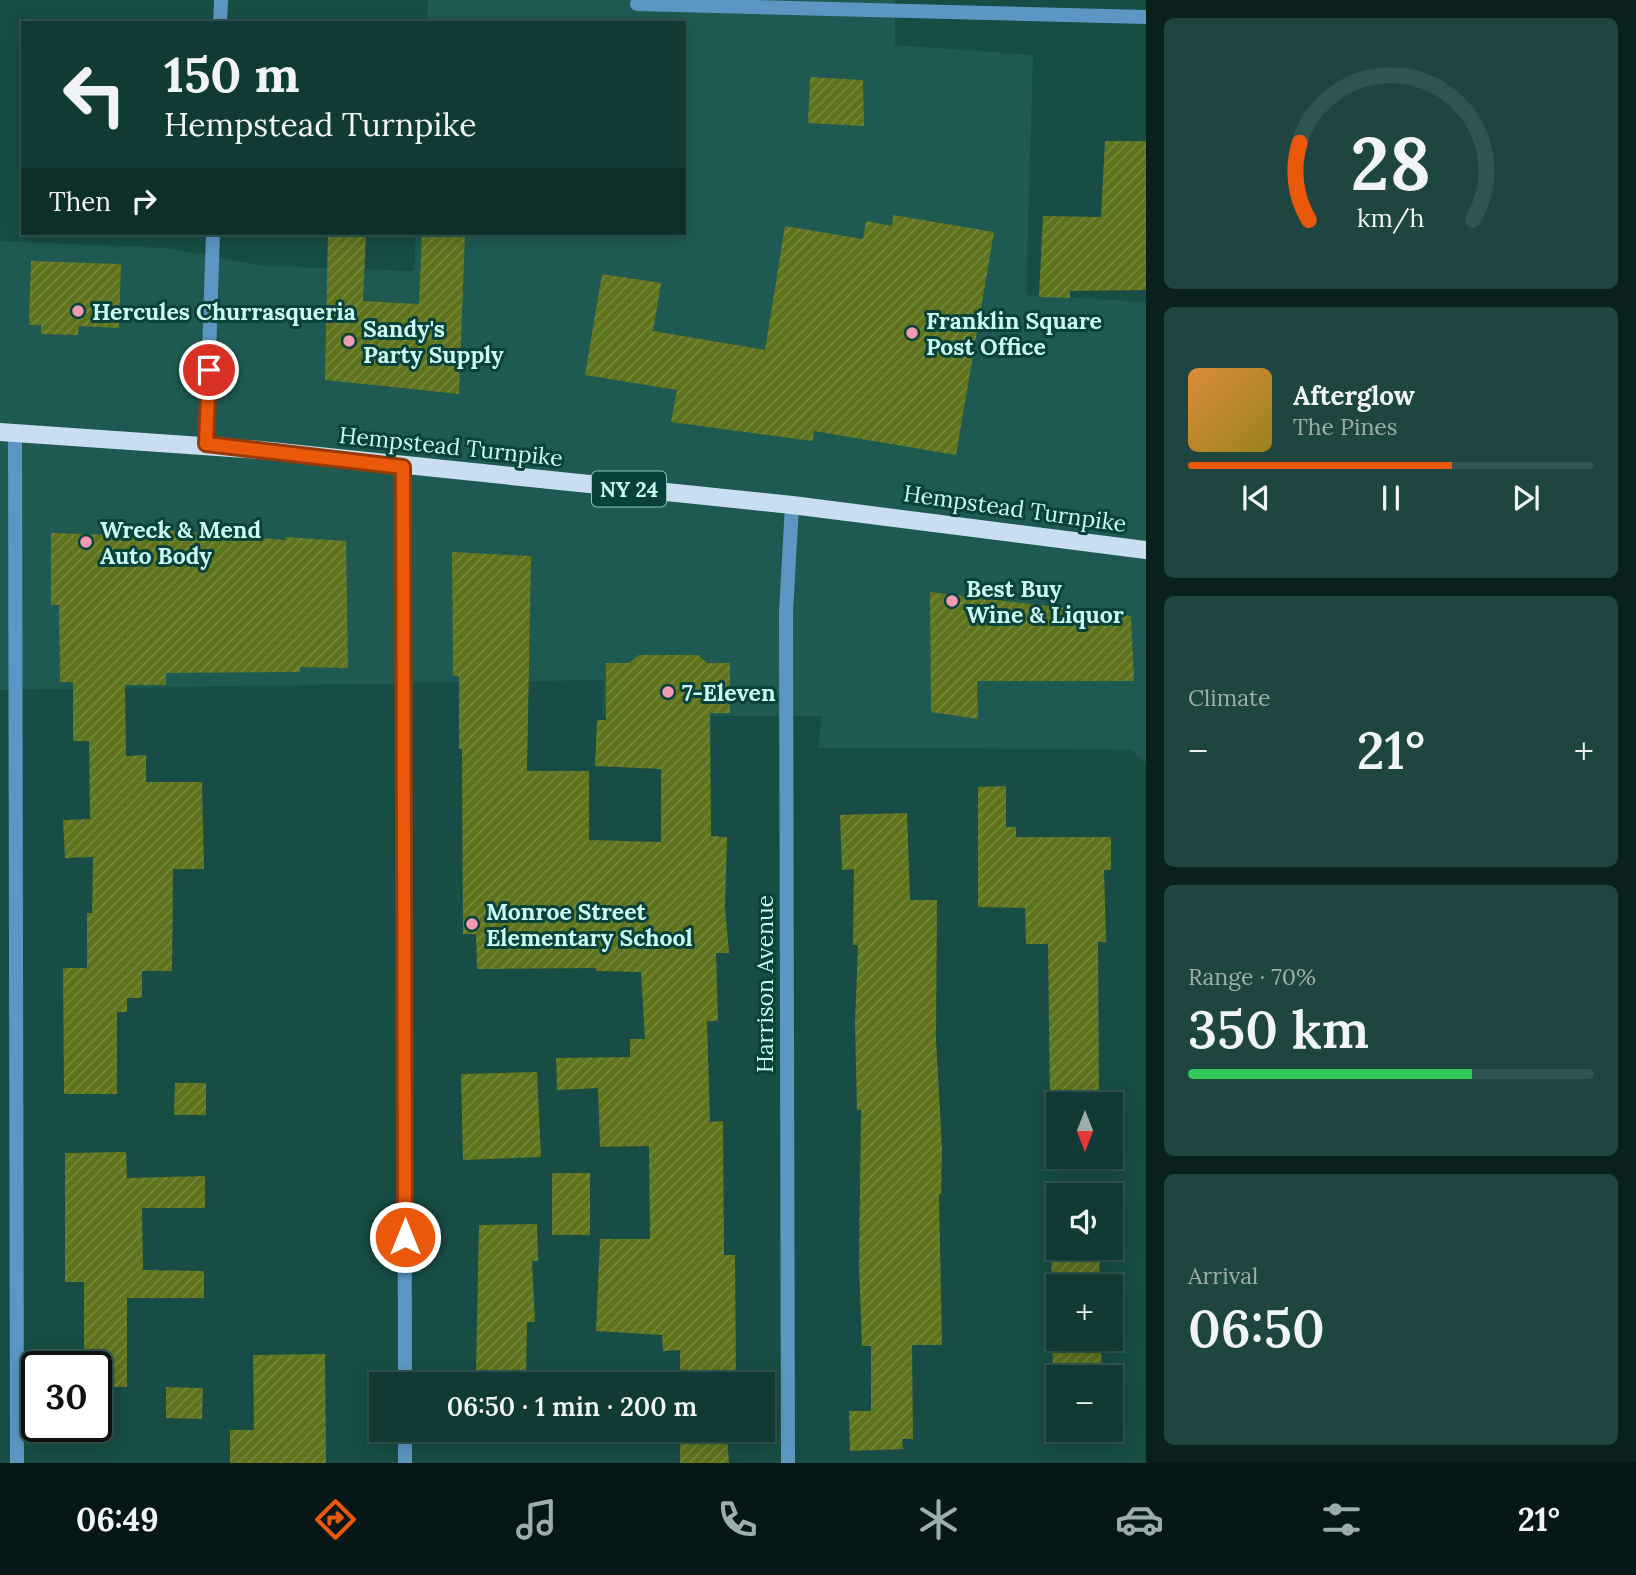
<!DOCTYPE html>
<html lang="en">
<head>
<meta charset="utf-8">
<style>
  body { margin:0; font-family:Lora,serif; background:#1e4540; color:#f1f3f6; height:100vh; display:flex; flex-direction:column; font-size:26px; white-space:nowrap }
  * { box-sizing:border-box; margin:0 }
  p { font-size:23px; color:#9cadac }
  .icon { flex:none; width:38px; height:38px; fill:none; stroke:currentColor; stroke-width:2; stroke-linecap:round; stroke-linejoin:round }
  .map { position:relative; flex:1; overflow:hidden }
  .sheet { display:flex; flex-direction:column; gap:18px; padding:18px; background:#09201d; width:490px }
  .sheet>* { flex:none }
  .top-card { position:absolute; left:21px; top:21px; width:665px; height:214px; border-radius:0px; box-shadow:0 4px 18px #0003,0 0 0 2px #30544f; background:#113a34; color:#f1f3f6; overflow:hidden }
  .needle { width:46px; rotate:180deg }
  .fabs { position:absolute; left:1046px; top:1092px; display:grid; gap:14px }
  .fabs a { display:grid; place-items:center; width:77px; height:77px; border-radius:0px; background:#113a34; box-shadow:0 4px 18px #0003,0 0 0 2px #30544f; font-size:35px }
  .speed { position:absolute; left:21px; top:1351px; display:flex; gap:14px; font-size:35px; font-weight:700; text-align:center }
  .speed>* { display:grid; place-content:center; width:91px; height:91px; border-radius:50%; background:#113a34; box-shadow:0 4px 18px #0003,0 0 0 2px #30544f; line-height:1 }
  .speed .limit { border:4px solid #111; border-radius:10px; background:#fff; color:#111 }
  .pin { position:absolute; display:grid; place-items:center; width:60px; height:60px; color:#fff; margin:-30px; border:4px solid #fff; border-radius:50%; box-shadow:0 2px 7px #0007 }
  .me { position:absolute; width:77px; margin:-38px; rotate:0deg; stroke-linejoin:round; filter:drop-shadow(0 0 5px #0008) }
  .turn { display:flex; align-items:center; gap:24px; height:147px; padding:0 28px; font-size:32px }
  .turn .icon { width:91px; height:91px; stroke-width:2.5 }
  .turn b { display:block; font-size:49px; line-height:60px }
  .then { display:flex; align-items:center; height:66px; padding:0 28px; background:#0003; gap:14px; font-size:26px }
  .big { font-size:52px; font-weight:600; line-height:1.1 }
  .sheet .tile { flex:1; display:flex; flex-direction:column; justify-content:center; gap:10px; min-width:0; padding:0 24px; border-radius:10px; background:#1e4540 }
  .sheet .dial { align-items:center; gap:0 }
  .dial svg { height:182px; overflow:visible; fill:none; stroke:#30544f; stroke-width:7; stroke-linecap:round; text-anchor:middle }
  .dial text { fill:#f1f3f6; stroke:none }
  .song { display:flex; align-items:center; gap:21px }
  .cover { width:84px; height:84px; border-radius:10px; background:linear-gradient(135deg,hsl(30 70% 55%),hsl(50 70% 35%)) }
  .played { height:7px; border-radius:4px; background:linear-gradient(90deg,#ea580c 65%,#30544f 65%) }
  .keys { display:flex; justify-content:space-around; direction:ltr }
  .heat { display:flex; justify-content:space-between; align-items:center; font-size:38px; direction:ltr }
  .charge { height:10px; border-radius:5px; background:linear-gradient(90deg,#34c759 70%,#30544f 0) }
  .trip { position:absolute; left:369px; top:1372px; width:406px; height:70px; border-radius:0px; background:#113a34; box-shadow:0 4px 18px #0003,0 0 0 2px #30544f; font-weight:600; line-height:70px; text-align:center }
  .tab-bar { display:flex; height:112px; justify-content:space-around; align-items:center; background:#071715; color:#9cadac }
  .tab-bar .icon { width:49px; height:49px }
  .tab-bar .on { color:#ea580c }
  .tab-bar b { font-size:32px; color:#f1f3f6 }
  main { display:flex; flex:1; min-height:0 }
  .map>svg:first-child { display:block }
</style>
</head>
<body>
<main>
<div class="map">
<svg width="1146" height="1463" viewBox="0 0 1146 1463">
  <defs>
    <pattern id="building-hatch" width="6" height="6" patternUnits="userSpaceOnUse" patternTransform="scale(1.75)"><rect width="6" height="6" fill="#5f731d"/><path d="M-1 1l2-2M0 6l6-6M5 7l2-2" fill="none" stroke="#75883e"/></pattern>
  </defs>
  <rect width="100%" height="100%" fill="#174d45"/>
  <polygon fill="#1e5a52" points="428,0 895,0 895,45 1033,55 1026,295 1146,302 1146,763 1130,749 818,748 822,716 602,716 604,680 0,690 0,241 167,248 263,266 414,271 416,233 684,233 684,23 427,23"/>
  <g fill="url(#building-hatch)">
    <polygon points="810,77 863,80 864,126 808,123"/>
    <polygon points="1105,141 1146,141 1146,290 1070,291 1070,298 1039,297 1043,216 1101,217"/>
    <polygon points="893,215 994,232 956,455 814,431 813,441 671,422 677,390 585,375 602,274 661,283 653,331 765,350 785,226 863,239 866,221 892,226"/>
    <polygon points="328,233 366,233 363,301 419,304 422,233 465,233 459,394 325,380"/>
    <polygon points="31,261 121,264 119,328 79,326 78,335 41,334 41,325 29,325"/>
    <polygon points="115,526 286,540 286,537 346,541 348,668 300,667 300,672 166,673 166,685 125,685 126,756 146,755 146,782 202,782 204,869 173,869 172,971 142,971 142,998 127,998 127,1012 117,1012 117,1094 64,1094 63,968 87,968 87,913 92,913 93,857 65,858 63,820 90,819 89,741 73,741 73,682 60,682 59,605 51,605 51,533 115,535"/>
    <polygon points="452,552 531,556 527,771 589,771 589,840 661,842 661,769 595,766 597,720 606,720 606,663 629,663 639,655 698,655 707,663 730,663 730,713 710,713 711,836 727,837 725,907 729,953 716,953 718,1021 707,1021 710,1122 723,1121 724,1255 735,1255 736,1384 680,1384 680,1350 663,1351 662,1335 596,1331 600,1239 650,1239 649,1146 600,1147 598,1088 557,1090 556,1058 630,1057 630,1039 645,1039 641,972 596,971 596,968 477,969 476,934 463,934 462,749 459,749 459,676 453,676"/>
    <polygon points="930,592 1131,616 1134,681 977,681 978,719 931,712"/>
    <polygon points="1006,786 1006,827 1016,827 1016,837 1111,837 1111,870 1104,870 1106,942 1098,942 1099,1104 1050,1104 1048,944 1026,944 1025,908 978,907 978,787"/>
    <polygon points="907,813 910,900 937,900 936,1038 942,1149 941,1194 939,1194 942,1345 912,1345 913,1439 902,1439 903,1449 850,1451 849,1411 871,1411 871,1346 862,1346 859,1265 861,1110 857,1110 855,1024 858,945 853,945 854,869 842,870 840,815"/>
    <polygon points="537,1072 541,1157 463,1160 461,1074"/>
    <polygon points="175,1083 206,1083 206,1115 174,1115"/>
    <polygon points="126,1152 127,1178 205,1176 205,1208 142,1208 143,1270 204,1271 204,1298 127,1298 127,1387 96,1387 96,1367 84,1367 84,1282 65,1282 65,1153"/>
    <rect x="552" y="1173" width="38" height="62"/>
    <polygon points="537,1224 538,1261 532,1261 535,1322 527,1322 526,1384 484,1384 484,1370 476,1370 479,1225"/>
    <polygon points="1051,1248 1099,1248 1100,1286 1052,1286"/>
    <polygon points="1052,1339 1101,1339 1102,1377 1053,1377"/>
    <polygon points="325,1354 326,1463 230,1463 230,1430 254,1430 253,1355"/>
    <polygon points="166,1387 203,1388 202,1419 166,1418"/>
    <polygon points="680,1436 727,1437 729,1463 680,1463"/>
  </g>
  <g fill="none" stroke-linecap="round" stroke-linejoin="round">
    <polyline stroke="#5c97c3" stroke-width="14" points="637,4 676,5"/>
    <g stroke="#5c97c3" stroke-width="14">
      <polyline points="676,5 1146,17"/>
      <polyline points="220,23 221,0"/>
      <polyline points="15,433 17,1463"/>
      <polyline points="206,444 213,233"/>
      <polyline points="403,467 405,1384"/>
      <polyline points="405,1430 405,1463"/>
      <polyline points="788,1463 786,612 792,505"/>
    </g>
    <polyline stroke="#c9dff1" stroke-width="18" points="0,432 261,450 792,505 1146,550"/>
  </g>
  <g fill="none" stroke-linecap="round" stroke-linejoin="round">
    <g stroke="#983908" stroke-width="18">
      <polyline id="route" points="209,370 206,444 403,467 405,1237"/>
    </g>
    <use href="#route" stroke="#ea580c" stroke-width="12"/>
  </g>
  <g fill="#f19ab2" stroke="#08423b" stroke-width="2.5">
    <circle cx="78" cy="311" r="7"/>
    <circle cx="912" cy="333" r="7"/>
    <circle cx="349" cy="341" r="7"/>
    <circle cx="86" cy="542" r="7"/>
    <circle cx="952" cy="601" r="7"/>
    <circle cx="668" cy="692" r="7"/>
    <circle cx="472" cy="924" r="7"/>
  </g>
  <g text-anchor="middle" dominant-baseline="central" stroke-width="6" stroke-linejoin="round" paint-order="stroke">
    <rect fill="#08423b" stroke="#90c1b9" stroke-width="2" x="592" y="471.5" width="74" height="35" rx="5"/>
    <g font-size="21" font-weight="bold" fill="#cbf8ef">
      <text x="629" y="489">NY 24</text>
    </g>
    <g font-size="23" font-weight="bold" fill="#cbf8ef" stroke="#08423b" text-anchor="start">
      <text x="92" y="311">Hercules Churrasqueria</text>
      <text x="926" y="320">Franklin Square<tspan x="926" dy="26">Post Office</tspan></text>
      <text x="363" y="328">Sandy's<tspan x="363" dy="26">Party Supply</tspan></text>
      <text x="100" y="529">Wreck &amp; Mend<tspan x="100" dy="26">Auto Body</tspan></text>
      <text x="966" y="588">Best Buy<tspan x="966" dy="26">Wine &amp; Liquor</tspan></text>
      <text x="682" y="692">7-Eleven</text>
      <text x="486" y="911">Monroe Street<tspan x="486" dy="26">Elementary School</tspan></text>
    </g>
    <g font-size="23" fill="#cbf8ef" stroke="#08423b">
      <text transform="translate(451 446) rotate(6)">Hempstead Turnpike</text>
      <text transform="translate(1015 508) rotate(8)">Hempstead Turnpike</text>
      <text transform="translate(764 984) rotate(-90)">Harrison Avenue</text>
    </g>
  </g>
</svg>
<div class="fabs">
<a><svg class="needle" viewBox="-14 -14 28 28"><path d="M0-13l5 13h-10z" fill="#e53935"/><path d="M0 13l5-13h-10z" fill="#9cadac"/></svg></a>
<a><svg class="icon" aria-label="sound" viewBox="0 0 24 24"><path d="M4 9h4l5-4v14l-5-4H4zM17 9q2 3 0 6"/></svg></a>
<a>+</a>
<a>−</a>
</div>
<div class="speed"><div class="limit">30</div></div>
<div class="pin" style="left:209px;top:370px;background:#d93025"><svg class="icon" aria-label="arrive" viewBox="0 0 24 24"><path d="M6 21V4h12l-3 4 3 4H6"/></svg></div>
<svg class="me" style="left:405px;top:1237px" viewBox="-20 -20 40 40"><circle r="17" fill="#ea580c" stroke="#fff" stroke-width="3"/><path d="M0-11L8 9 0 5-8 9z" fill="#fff"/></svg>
<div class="trip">06:50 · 1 min · 200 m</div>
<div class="top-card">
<div class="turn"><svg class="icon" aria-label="left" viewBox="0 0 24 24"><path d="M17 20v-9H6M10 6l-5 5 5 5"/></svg><div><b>150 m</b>Hempstead Turnpike</div></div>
<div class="then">Then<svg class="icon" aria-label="right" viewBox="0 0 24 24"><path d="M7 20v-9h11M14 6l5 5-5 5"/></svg></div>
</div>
</div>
<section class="sheet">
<div class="tile dial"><svg viewBox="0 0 100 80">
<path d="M14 69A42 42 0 1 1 86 69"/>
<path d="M14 69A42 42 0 0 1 10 35" stroke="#ea580c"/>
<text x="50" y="56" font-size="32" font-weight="700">28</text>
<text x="50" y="72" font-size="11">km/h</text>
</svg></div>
<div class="tile">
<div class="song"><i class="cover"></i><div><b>Afterglow</b><p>The Pines</p></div></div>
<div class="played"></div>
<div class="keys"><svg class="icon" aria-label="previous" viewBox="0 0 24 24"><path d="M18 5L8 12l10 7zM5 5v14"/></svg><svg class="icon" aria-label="pause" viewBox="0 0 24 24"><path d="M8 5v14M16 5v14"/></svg><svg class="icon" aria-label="next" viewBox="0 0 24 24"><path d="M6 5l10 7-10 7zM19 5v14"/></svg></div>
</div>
<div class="tile"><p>Climate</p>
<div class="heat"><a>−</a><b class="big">21°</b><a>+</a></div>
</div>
<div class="tile"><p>Range · 70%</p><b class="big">350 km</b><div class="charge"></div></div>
<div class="tile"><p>Arrival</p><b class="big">06:50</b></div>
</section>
</main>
<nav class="tab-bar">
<b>06:49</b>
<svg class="icon on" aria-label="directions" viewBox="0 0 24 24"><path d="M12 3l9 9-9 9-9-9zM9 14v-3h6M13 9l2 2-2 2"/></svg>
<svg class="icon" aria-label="music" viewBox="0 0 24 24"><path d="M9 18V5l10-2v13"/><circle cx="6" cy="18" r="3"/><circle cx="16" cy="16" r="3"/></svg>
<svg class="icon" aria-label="phone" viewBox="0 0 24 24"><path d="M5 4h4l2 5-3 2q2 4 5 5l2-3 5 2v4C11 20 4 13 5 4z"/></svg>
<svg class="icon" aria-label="climate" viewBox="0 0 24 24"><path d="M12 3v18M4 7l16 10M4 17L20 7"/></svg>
<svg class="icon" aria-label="car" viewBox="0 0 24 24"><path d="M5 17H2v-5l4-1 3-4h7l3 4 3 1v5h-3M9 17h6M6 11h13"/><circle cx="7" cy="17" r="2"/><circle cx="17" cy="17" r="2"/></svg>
<svg class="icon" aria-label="filters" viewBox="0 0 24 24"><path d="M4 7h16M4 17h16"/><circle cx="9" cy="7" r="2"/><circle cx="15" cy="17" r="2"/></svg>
<b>21°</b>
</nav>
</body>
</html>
